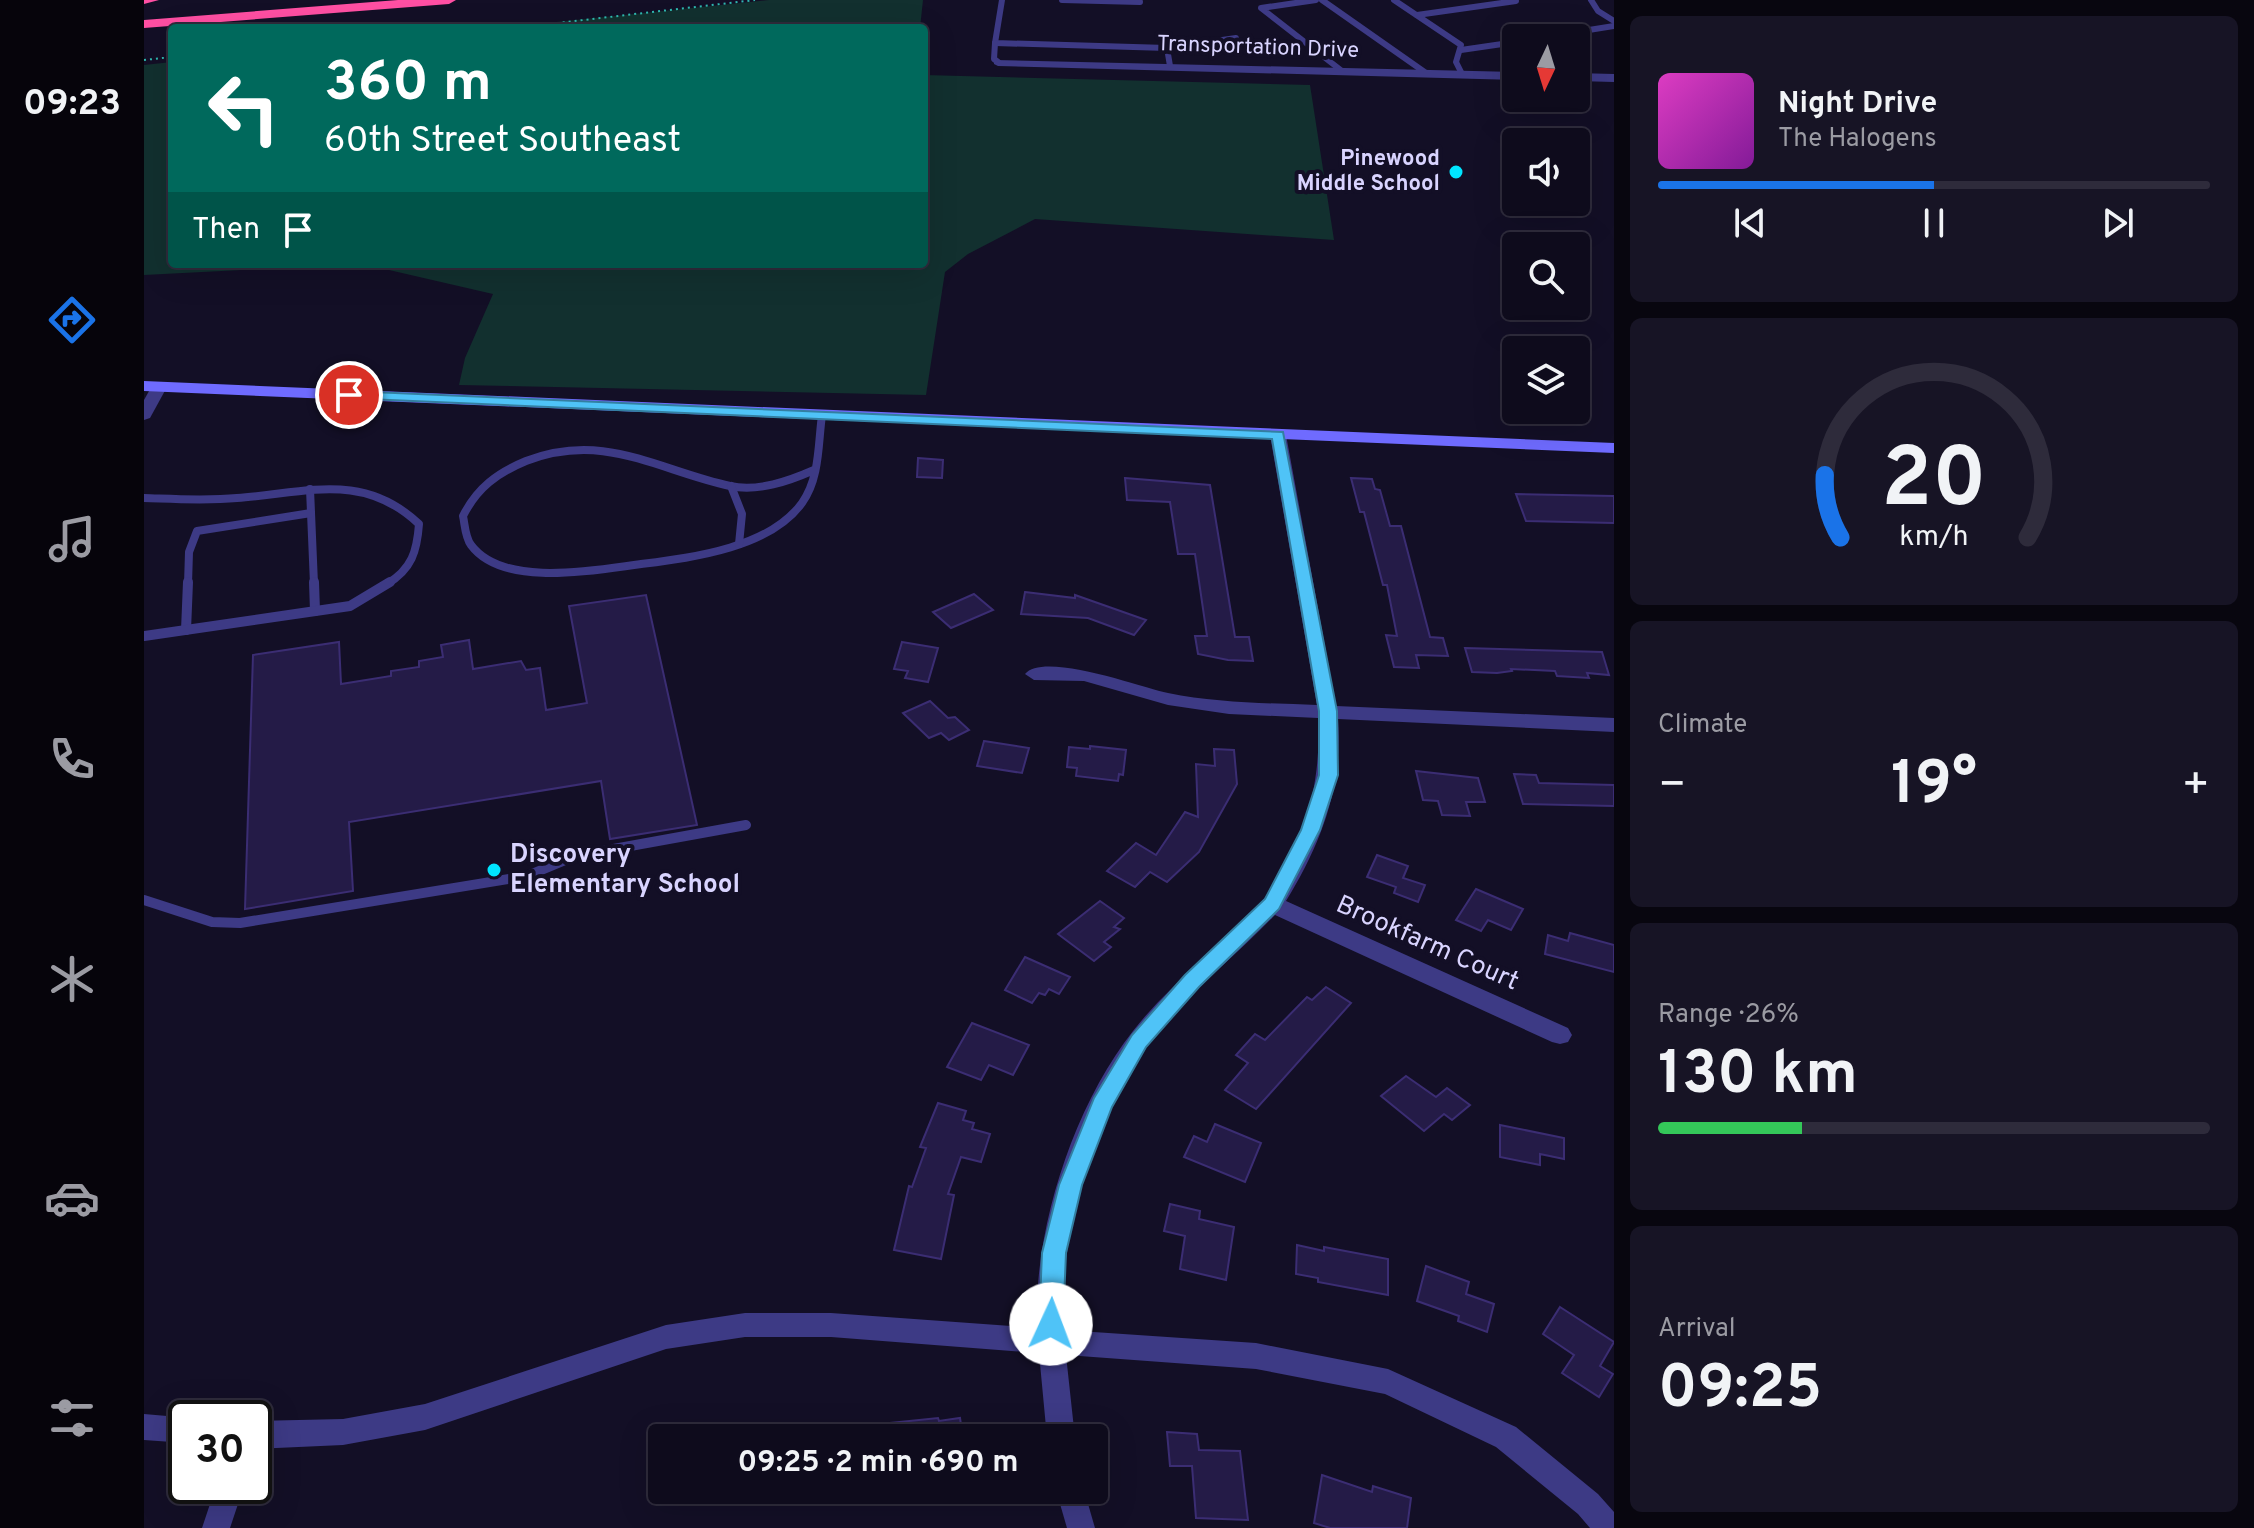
<!DOCTYPE html>
<html lang="en">
<head>
<meta charset="utf-8">
<style>
  body { margin:0; font-family:Overpass,sans-serif; background:#171425; color:#f1f3f6; height:100vh; display:flex; flex-direction:column; font-size:30px; white-space:nowrap }
  * { box-sizing:border-box; margin:0 }
  p { font-size:26px; color:#9b9ba3 }
  .icon { flex:none; width:44px; height:44px; fill:none; stroke:currentColor; stroke-width:2; stroke-linecap:round; stroke-linejoin:round }
  .map { position:relative; flex:1; overflow:hidden }
  .drawer { display:flex; flex-direction:column; gap:16px; padding:16px; background:#08060f; width:640px }
  .drawer>* { flex:none }
  .hud { position:absolute; left:24px; top:24px; width:760px; height:244px; border-radius:8px; box-shadow:0 8px 32px #0002,0 0 0 2px #2e2b3b; background:#00695c; color:#fff; overflow:hidden }
  .needle { width:52px; rotate:184deg }
  .fabs { position:absolute; left:1358px; top:24px; display:grid; gap:16px }
  .fabs a { display:grid; place-items:center; width:88px; height:88px; border-radius:8px; background:#0e0b1c; box-shadow:0 8px 32px #0002,0 0 0 2px #2e2b3b; font-size:40px }
  .speed { position:absolute; left:24px; top:1400px; display:flex; gap:16px; font-size:40px; font-weight:700; text-align:center }
  .speed>* { display:grid; place-content:center; width:104px; height:104px; border-radius:50%; background:#0e0b1c; box-shadow:0 8px 32px #0002,0 0 0 2px #2e2b3b; line-height:1 }
  .speed .limit { border:4px solid #111; border-radius:12px; background:#fff; color:#111 }
  .pin { position:absolute; display:grid; place-items:center; width:68px; height:68px; color:#fff; margin:-34px; border:4px solid #fff; border-radius:50%; box-shadow:0 2px 8px #0007 }
  .me { position:absolute; width:88px; margin:-44px; rotate:2deg; stroke-linejoin:round; filter:drop-shadow(0 0 6px #0008) }
  .turn { display:flex; align-items:center; gap:28px; height:168px; padding:0 24px; font-size:36px }
  .turn .icon { width:104px; height:104px; stroke-width:2.5 }
  .turn b { display:block; font-size:56px; line-height:68px }
  .then { display:flex; align-items:center; height:76px; padding:0 24px; background:#0003; gap:16px; font-size:30px }
  .big { font-size:60px; font-weight:700; line-height:1.1 }
  .drawer .widget { flex:1; display:flex; flex-direction:column; justify-content:center; gap:12px; min-width:0; padding:0 28px; border-radius:12px; background:#171425 }
  .drawer .dial { align-items:center; gap:0 }
  .dial svg { height:208px; overflow:visible; fill:none; stroke:#2e2b3b; stroke-width:7; stroke-linecap:round; text-anchor:middle }
  .dial text { fill:#f1f3f6; stroke:none }
  .song { display:flex; align-items:center; gap:24px }
  .cover { width:96px; height:96px; border-radius:12px; background:linear-gradient(135deg,hsl(310 70% 55%),hsl(290 70% 35%)) }
  .played { height:8px; border-radius:4px; background:linear-gradient(90deg,#1a73e8 50%,#2e2b3b 50%) }
  .keys { display:flex; justify-content:space-around; direction:ltr }
  .heat { display:flex; justify-content:space-between; align-items:center; font-size:44px; direction:ltr }
  .charge { height:12px; border-radius:6px; background:linear-gradient(90deg,#34c759 26%,#2e2b3b 0) }
  .trip { position:absolute; left:504px; top:1424px; width:460px; height:80px; border-radius:8px; background:#0e0b1c; box-shadow:0 8px 32px #0002,0 0 0 2px #2e2b3b; font-weight:700; line-height:80px; text-align:center }
  main { display:flex; flex:1; min-height:0 }
  .tabs { display:flex; flex-direction:column; width:144px; justify-content:space-around; align-items:center; background:#06040b; color:#9b9ba3 }
  .tabs .icon { width:56px; height:56px }
  .tabs .on { color:#1a73e8 }
  .tabs b { font-size:36px; color:#f1f3f6 }
  .map>svg:first-child { display:block }
</style>
</head>
<body>
<main>
<nav class="tabs">
<b>09:23</b>
<svg class="icon on" aria-label="directions" viewBox="0 0 24 24"><path d="M12 3l9 9-9 9-9-9zM9 14v-3h6M13 9l2 2-2 2"/></svg>
<svg class="icon" aria-label="music" viewBox="0 0 24 24"><path d="M9 18V5l10-2v13"/><circle cx="6" cy="18" r="3"/><circle cx="16" cy="16" r="3"/></svg>
<svg class="icon" aria-label="phone" viewBox="0 0 24 24"><path d="M5 4h4l2 5-3 2q2 4 5 5l2-3 5 2v4C11 20 4 13 5 4z"/></svg>
<svg class="icon" aria-label="climate" viewBox="0 0 24 24"><path d="M12 3v18M4 7l16 10M4 17L20 7"/></svg>
<svg class="icon" aria-label="car" viewBox="0 0 24 24"><path d="M5 17H2v-5l4-1 3-4h7l3 4 3 1v5h-3M9 17h6M6 11h13"/><circle cx="7" cy="17" r="2"/><circle cx="17" cy="17" r="2"/></svg>
<svg class="icon" aria-label="filters" viewBox="0 0 24 24"><path d="M4 7h16M4 17h16"/><circle cx="9" cy="7" r="2"/><circle cx="15" cy="17" r="2"/></svg>
</nav>
<div class="map">
<svg width="1470" height="1528" viewBox="0 0 1470 1528">
  <rect width="100%" height="100%" fill="#130f26"/>
  <g fill="#12302f">
    <polygon points="625,0 779,0 776,28 355,28"/>
    <polygon points="28,62 28,264 780,264 780,75 1166,85 1190,240 891,219 824,254 801,272 782,395 315,385 321,358 349,294 219,264 0,275 0,65"/>
  </g>
  <g fill="#241b47" stroke="#3b2d73" stroke-width="2">
    <polygon points="774,458 799,460 798,478 773,477"/>
    <polygon points="981,478 1066,485 1091,637 1105,637 1109,661 1084,660 1054,654 1051,636 1063,636 1051,554 1034,554 1026,502 983,500"/>
    <polygon points="1207,478 1228,479 1231,489 1236,490 1246,526 1257,526 1286,637 1299,638 1304,656 1272,655 1275,668 1250,667 1242,635 1253,636 1243,585 1239,585 1220,512 1216,512"/>
    <polygon points="1372,494 1470,496 1470,523 1382,521"/>
    <polygon points="881,592 931,598 931,595 1002,620 990,635 944,618 877,614"/>
    <polygon points="830,594 849,610 807,628 789,612"/>
    <polygon points="502,595 553,825 466,839 457,781 205,822 209,891 101,909 109,655 195,642 197,684 247,676 247,671 275,667 275,661 299,657 297,645 325,640 329,669 377,661 382,670 396,668 402,710 443,703 425,606"/>
    <polygon points="758,642 794,648 784,682 761,678 764,671 750,669"/>
    <polygon points="1321,648 1458,652 1465,675 1443,673 1445,678 1413,676 1411,671 1367,669 1368,671 1353,673 1328,672"/>
    <polygon points="786,701 804,718 811,717 825,730 805,740 797,733 785,738 759,713"/>
    <polygon points="840,741 885,748 878,773 833,766"/>
    <polygon points="946,746 982,750 979,775 975,774 974,781 932,776 933,768 923,767 925,747 946,749"/>
    <polygon points="1070,749 1090,750 1093,784 1055,852 1023,882 1006,872 991,887 963,871 992,843 1012,855 1041,812 1054,817 1052,764 1071,766"/>
    <polygon points="1272,771 1334,778 1341,802 1322,802 1326,816 1298,815 1294,801 1279,800"/>
    <polygon points="1370,774 1392,775 1395,783 1470,785 1470,806 1379,804"/>
    <polygon points="1233,855 1264,866 1259,878 1281,885 1274,902 1250,893 1252,887 1223,877"/>
    <polygon points="1332,889 1379,909 1367,930 1344,920 1337,931 1312,920"/>
    <polygon points="956,901 980,918 970,927 976,929 960,942 967,947 950,961 914,934"/>
    <polygon points="1426,933 1470,945 1470,972 1401,954 1404,935 1424,941"/>
    <polygon points="881,957 926,977 915,994 905,989 901,995 895,993 888,1003 861,990"/>
    <polygon points="1182,987 1207,1003 1112,1109 1081,1090 1104,1063 1092,1055 1111,1034 1121,1040 1163,997 1168,1000"/>
    <polygon points="828,1023 885,1045 869,1075 845,1065 837,1080 803,1067"/>
    <polygon points="1262,1076 1292,1097 1303,1088 1326,1105 1308,1120 1300,1114 1280,1131 1237,1096"/>
    <polygon points="794,1103 822,1111 819,1120 830,1123 828,1129 846,1134 837,1162 817,1157 804,1194 810,1195 797,1259 750,1250 765,1186 768,1187 782,1148 776,1147"/>
    <polygon points="1071,1124 1117,1143 1101,1182 1040,1157 1050,1136 1063,1142"/>
    <polygon points="1356,1125 1420,1138 1420,1159 1396,1154 1396,1165 1356,1157"/>
    <polygon points="1026,1204 1056,1211 1055,1219 1090,1227 1082,1280 1036,1269 1041,1236 1020,1231"/>
    <polygon points="1153,1245 1180,1251 1180,1247 1244,1259 1244,1295 1174,1282 1174,1278 1152,1274"/>
    <polygon points="1282,1266 1325,1282 1322,1294 1350,1304 1343,1332 1314,1321 1315,1316 1273,1301"/>
    <polygon points="1416,1307 1470,1342 1456,1366 1469,1374 1455,1397 1418,1373 1430,1355 1399,1334"/>
    <polygon points="794,1418 795,1421 816,1418 819,1438 727,1438 727,1425"/>
    <polygon points="1023,1432 1053,1434 1055,1450 1096,1451 1104,1520 1052,1518 1048,1466 1026,1466"/>
    <polygon points="1178,1475 1228,1492 1229,1486 1267,1498 1263,1528 1186,1528 1170,1523"/>
  </g>
  <g fill="none" stroke-linecap="round" stroke-linejoin="round">
    <g stroke="#2fb8b0" stroke-width="2" stroke-dasharray="2 4" stroke-linecap="butt">
      <polyline points="371,28 611,0"/>
      <polyline points="0,60 28,57"/>
    </g>
    <g stroke="#3d3a85" stroke-width="6">
      <polyline points="858,0 851,43 1023,48"/>
      <polyline points="918,0 996,2"/>
      <polyline points="1172,0 1117,8 1198,71"/>
      <polyline points="1178,0 1282,73"/>
      <polyline points="1250,0 1317,45 1312,62 1318,74"/>
      <polyline points="1447,0 1454,11 1470,21"/>
      <polyline points="1273,15 1372,1"/>
      <polyline points="1395,38 1470,26"/>
      <polyline points="851,43 850,59 854,62"/>
      <polyline points="1317,50 1372,42"/>
      <polyline points="1026,66 1023,48 1092,38"/>
    </g>
    <g stroke="#3d3a85" stroke-width="8">
      <path d="M670 470C645 481 614 492 586 486 513 470 460 431 382 461 353 473 333 488 319 516 321 525 321 537 327 545 358 587 447 571 490 565 543 558 624 550 658 503 676 478 674 444 678 415"/>
      <polyline points="587,486 598,514 595,544"/>
      <polyline points="166,489 170,584"/>
      <path d="M0 498C31 499 62 501 93 498 162 493 219 471 275 524 273 551 268 569 243 584"/>
      <polyline points="44,584 45,552 53,531 167,513"/>
    </g>
    <g stroke="#3d3a85" stroke-width="10">
      <polyline points="170,582 171,611"/>
      <polyline points="42,630 44,582"/>
      <polyline points="0,636 206,606 246,582"/>
      <polyline points="0,900 68,922 96,923 383,876 431,856 602,825"/>
    </g>
    <g fill="#3d3a85" fill-rule="evenodd">
      <polygon points="850,60 1372,72 1372,80 854,66 850,64"/>
      <polygon points="1432,73 1470,74 1470,82 1432,81"/>
      <polygon points="15,382 23,387 6,418 0,420 0,400 9,384"/>
      <path d="M1134 430 1142 435 1192 706 1470 718V732L1194 719C1199 787 1177 844 1142 901L1424 1028 1428 1035 1424 1042 1416 1044 1408 1042 1131 915C1089 959 1039 997 1003 1046 947 1124 914 1234 920 1330L1112 1343 1244 1369 1372 1427 1454 1494 1470 1512V1528H1446L1434 1514 1352 1447 1241 1394 1112 1369 922 1355 931 1438H903L895 1353 687 1337H601L522 1349 281 1430 199 1445 110 1449V1421L199 1419 281 1404 522 1325 601 1313H687L893 1328C889 1231 929 1107 989 1031 1027 982 1078 947 1118 901 1160 852 1178 782 1174 718L1085 714 1024 705 940 681 890 680 881 674C899 651 997 687 1024 693 1073 703 1123 703 1173 705L1126 435Z"/>
      <polygon points="0,1414 46,1418 42,1418 42,1443 0,1440"/>
      <polygon points="72,1486 100,1486 86,1528 58,1528"/>
      <polygon points="912,1490 940,1490 951,1528 923,1528"/>
    </g>
    <polygon fill="#6f6bff" fill-rule="evenodd" points="0,381 1470,443 1470,453 0,391"/>
    <g fill="#ff4fa3" fill-rule="evenodd">
      <polygon points="0,0 15,0 0,4"/>
      <polygon points="254,0 312,0 305,4 0,28 0,20"/>
    </g>
  </g>
  <polygon fill="#4fc3f7" stroke="#337fa1" stroke-width="2" points="205,391 1139,432 1193,711 1194,775 1176,830 1135,909 1055,987 1002,1047 968,1107 938,1185 922,1253 919,1324 916,1331 907,1335 899,1331 895,1324 898,1253 915,1185 950,1098 988,1035 1041,975 1121,899 1157,830 1175,775 1175,711 1128,439 200,398 198,395"/>
  <g fill="#00e5ff" stroke="#130f26" stroke-width="3">
    <circle cx="1312" cy="172" r="8"/>
    <circle cx="350" cy="870" r="8"/>
  </g>
  <g text-anchor="middle" dominant-baseline="central" stroke-width="8" stroke-linejoin="round" paint-order="stroke">
    <g font-size="22" fill="#d9d4ff" stroke="#130f26">
      <text transform="translate(1114 48) rotate(2)">Transportation Drive</text>
    </g>
    <g font-size="22" font-weight="bold" fill="#d9d4ff" stroke="#130f26" text-anchor="end">
      <text x="1296" y="159">Pinewood<tspan x="1296" dy="25">Middle School</tspan></text>
    </g>
    <g font-size="26" font-weight="bold" fill="#d9d4ff" stroke="#130f26" text-anchor="start">
      <text x="366" y="855">Discovery<tspan x="366" dy="30">Elementary School</tspan></text>
    </g>
    <g font-size="26" fill="#d9d4ff" stroke="#130f26">
      <text transform="translate(1283 944) rotate(24)">Brookfarm Court</text>
    </g>
  </g>
</svg>
<div class="fabs">
<a><svg class="needle" viewBox="-14 -14 28 28"><path d="M0-13l5 13h-10z" fill="#e53935"/><path d="M0 13l5-13h-10z" fill="#9b9ba3"/></svg></a>
<a><svg class="icon" aria-label="sound" viewBox="0 0 24 24"><path d="M4 9h4l5-4v14l-5-4H4zM17 9q2 3 0 6"/></svg></a>
<a><svg class="icon" aria-label="search" viewBox="0 0 24 24"><circle cx="10" cy="10" r="6"/><path d="M15 15l6 6"/></svg></a>
<a><svg class="icon" aria-label="layers" viewBox="0 0 24 24"><path d="M12 4l9 5-9 5-9-5zM3 14l9 5 9-5"/></svg></a>
</div>
<div class="speed"><div class="limit">30</div></div>
<div class="pin" style="left:205px;top:395px;background:#d93025"><svg class="icon" aria-label="arrive" viewBox="0 0 24 24"><path d="M6 21V4h12l-3 4 3 4H6"/></svg></div>
<svg class="me" style="left:907px;top:1324px" viewBox="-20 -20 40 40"><circle r="19" fill="#fff"/><path d="M0-13L10 11 0 6-10 11z" fill="#4fc3f7"/></svg>
<div class="trip">09:25 · 2 min · 690 m</div>
<div class="hud">
<div class="turn"><svg class="icon" aria-label="left" viewBox="0 0 24 24"><path d="M17 20v-9H6M10 6l-5 5 5 5"/></svg><div><b>360 m</b>60th Street Southeast</div></div>
<div class="then">Then<svg class="icon" aria-label="arrive" viewBox="0 0 24 24"><path d="M6 21V4h12l-3 4 3 4H6"/></svg></div>
</div>
</div>
<section class="drawer">
<div class="widget">
<div class="song"><i class="cover"></i><div><b>Night Drive</b><p>The Halogens</p></div></div>
<div class="played"></div>
<div class="keys"><svg class="icon" aria-label="previous" viewBox="0 0 24 24"><path d="M18 5L8 12l10 7zM5 5v14"/></svg><svg class="icon" aria-label="pause" viewBox="0 0 24 24"><path d="M8 5v14M16 5v14"/></svg><svg class="icon" aria-label="next" viewBox="0 0 24 24"><path d="M6 5l10 7-10 7zM19 5v14"/></svg></div>
</div>
<div class="widget dial"><svg viewBox="0 0 100 80">
<path d="M14 69A42 42 0 1 1 86 69"/>
<path d="M14 69A42 42 0 0 1 8 45" stroke="#1a73e8"/>
<text x="50" y="56" font-size="32" font-weight="700">20</text>
<text x="50" y="72" font-size="11">km/h</text>
</svg></div>
<div class="widget"><p>Climate</p>
<div class="heat"><a>−</a><b class="big">19°</b><a>+</a></div>
</div>
<div class="widget"><p>Range · 26%</p><b class="big">130 km</b><div class="charge"></div></div>
<div class="widget"><p>Arrival</p><b class="big">09:25</b></div>
</section>
</main>
</body>
</html>
